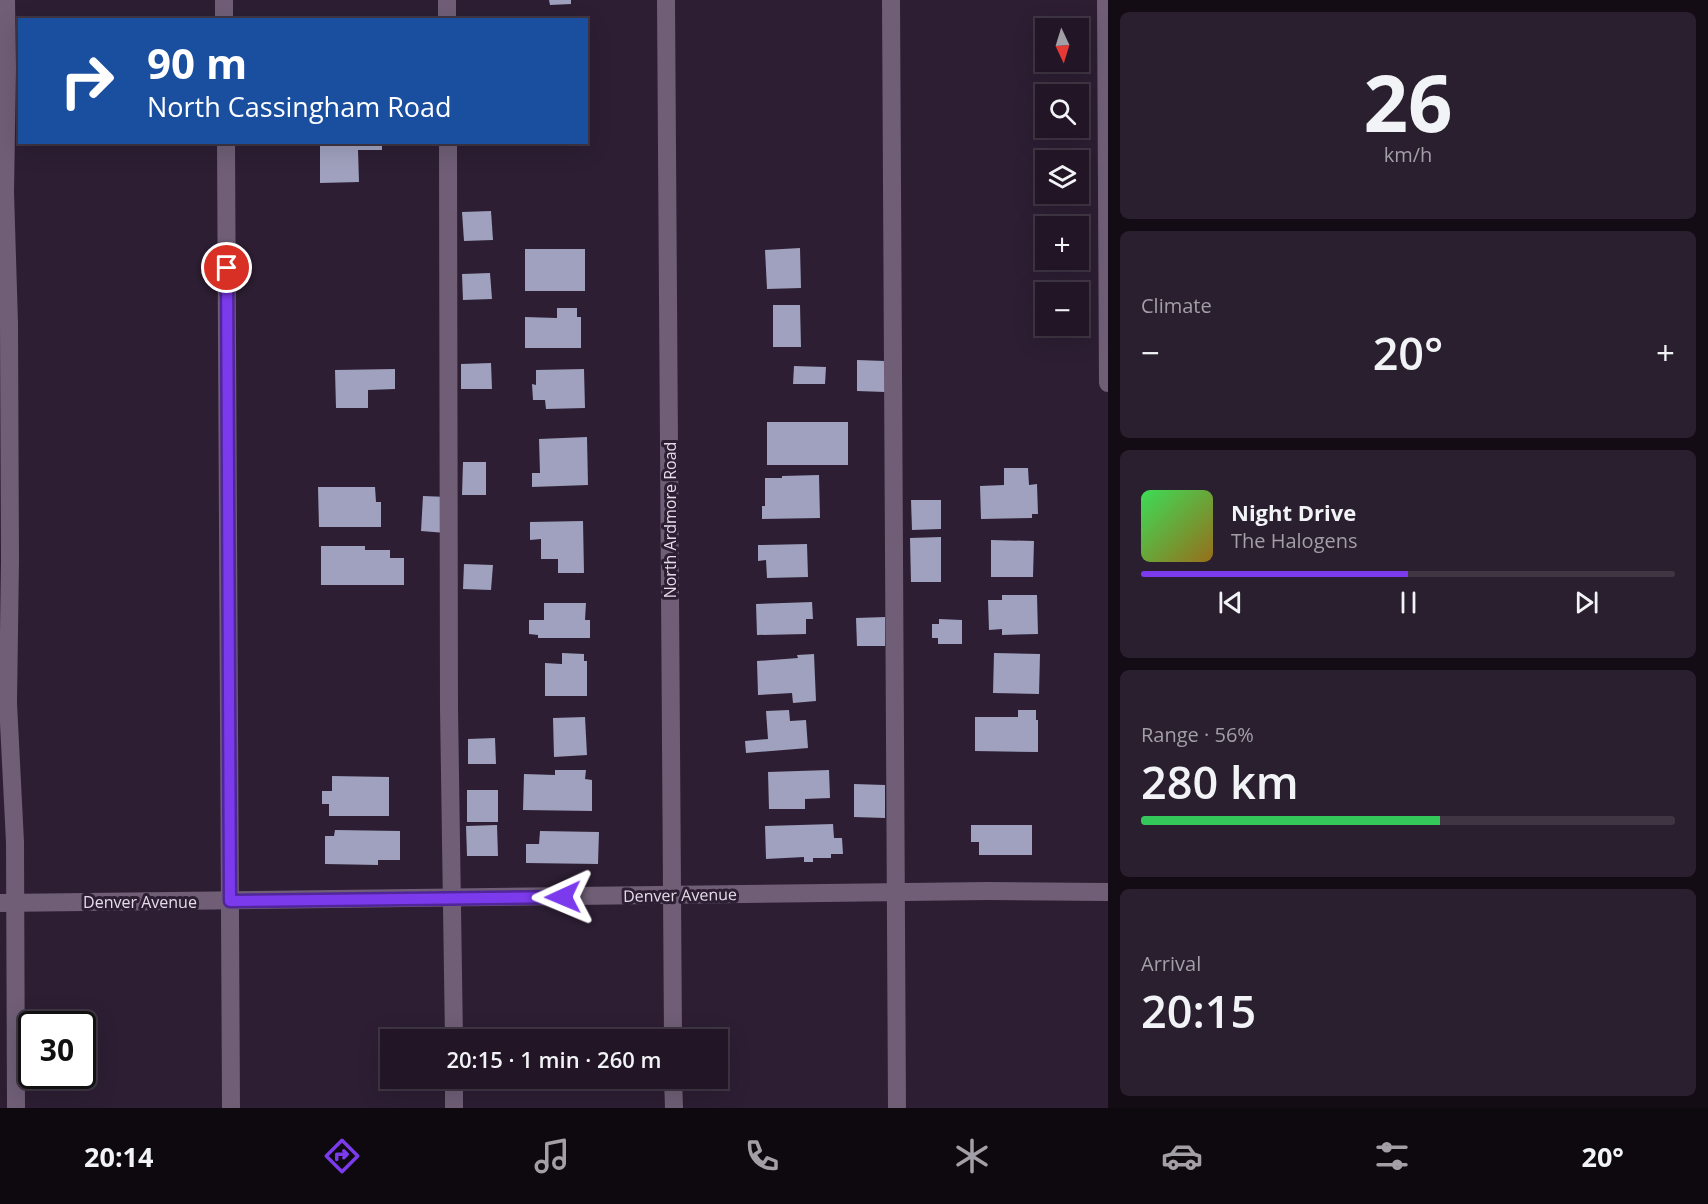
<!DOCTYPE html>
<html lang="en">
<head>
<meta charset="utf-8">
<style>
  body { margin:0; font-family:"Open Sans",sans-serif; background:#2a1f2e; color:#f1f3f6; height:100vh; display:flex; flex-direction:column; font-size:22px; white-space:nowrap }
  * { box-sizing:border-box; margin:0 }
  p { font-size:20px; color:#a29fa7 }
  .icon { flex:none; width:33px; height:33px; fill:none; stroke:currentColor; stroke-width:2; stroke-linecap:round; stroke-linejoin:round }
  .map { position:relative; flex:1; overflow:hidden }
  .drawer { display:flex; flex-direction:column; gap:12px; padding:12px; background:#130c15; width:600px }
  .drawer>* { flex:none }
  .hud { position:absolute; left:18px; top:18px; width:570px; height:126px; border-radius:0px; box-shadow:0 6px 24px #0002,0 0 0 2px #3f3543; background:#1a4fa0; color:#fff; overflow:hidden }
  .needle { width:39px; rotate:176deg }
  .buttons { position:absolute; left:1035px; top:18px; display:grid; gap:12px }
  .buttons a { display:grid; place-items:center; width:54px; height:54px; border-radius:0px; background:#221626; box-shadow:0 6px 24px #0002,0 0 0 2px #3f3543; font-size:30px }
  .speed { position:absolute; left:18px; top:1011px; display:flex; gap:12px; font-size:30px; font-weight:700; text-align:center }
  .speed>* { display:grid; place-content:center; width:78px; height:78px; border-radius:50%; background:#221626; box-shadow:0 6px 24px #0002,0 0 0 2px #3f3543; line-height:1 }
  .speed .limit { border:3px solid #111; border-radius:9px; background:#fff; color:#111 }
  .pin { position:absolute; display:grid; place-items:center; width:51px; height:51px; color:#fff; margin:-26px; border:3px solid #fff; border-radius:50%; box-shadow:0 2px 6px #0007 }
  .me { position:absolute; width:66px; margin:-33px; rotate:269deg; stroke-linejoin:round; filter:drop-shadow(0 0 4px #0008) }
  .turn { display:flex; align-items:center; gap:21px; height:126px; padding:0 30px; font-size:27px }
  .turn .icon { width:78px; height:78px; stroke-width:2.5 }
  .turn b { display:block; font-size:42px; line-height:51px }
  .big { font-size:45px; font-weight:600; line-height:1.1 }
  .drawer .widget { flex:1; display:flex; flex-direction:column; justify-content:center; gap:9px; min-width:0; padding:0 21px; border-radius:9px; background:#2a1f2e }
  .drawer .dial { align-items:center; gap:0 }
  .dial b { font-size:78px; line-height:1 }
  .song { display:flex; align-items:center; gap:18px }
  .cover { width:72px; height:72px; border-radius:9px; background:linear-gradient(135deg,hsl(130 70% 55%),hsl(40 70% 35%)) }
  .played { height:6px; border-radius:3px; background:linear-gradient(90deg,#7c3aed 50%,#3f3543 50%) }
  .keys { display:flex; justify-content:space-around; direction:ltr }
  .heat { display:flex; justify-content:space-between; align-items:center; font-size:33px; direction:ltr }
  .charge { height:9px; border-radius:4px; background:linear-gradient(90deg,#34c759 56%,#3f3543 0) }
  .trip { position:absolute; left:380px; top:1029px; width:348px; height:60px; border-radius:0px; background:#221626; box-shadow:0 6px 24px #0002,0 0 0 2px #3f3543; font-weight:600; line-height:60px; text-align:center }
  .tabs { display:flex; height:96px; justify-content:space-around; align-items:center; background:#0e090f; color:#a29fa7 }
  .tabs .icon { width:42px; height:42px }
  .tabs .on { color:#7c3aed }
  .tabs b { font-size:27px; color:#f1f3f6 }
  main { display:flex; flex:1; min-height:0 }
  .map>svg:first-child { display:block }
</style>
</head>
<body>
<main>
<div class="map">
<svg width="1108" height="1108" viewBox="0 0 1108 1108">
  <rect width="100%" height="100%" fill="#2d1e33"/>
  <g fill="#9fa1be">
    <polygon points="549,0 571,0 571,4 550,5"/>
    <polygon points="320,142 382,142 382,150 358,150 359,182 320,183"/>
    <polygon points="491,211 493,240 464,241 462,212"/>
    <polygon points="800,248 801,288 767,289 765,250"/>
    <rect x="525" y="249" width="60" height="42"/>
    <polygon points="490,273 492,299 463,300 462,274"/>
    <polygon points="773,305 800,305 801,347 773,347"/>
    <polygon points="557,308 577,308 577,317 581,317 581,348 525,348 525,317 557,318"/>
    <polygon points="857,360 885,361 885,392 857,391"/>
    <polygon points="491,363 492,389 461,389 461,364"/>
    <polygon points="794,366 826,367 825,384 793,384"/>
    <polygon points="395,369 395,389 368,390 368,408 336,408 335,370"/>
    <polygon points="584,369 585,408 546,409 545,400 533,400 532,384 536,385 536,370"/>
    <rect x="767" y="422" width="81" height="43"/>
    <polygon points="587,437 588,485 532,487 532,473 540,473 539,439"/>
    <polygon points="463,462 486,462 486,495 462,495"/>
    <polygon points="1004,468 1028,468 1029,485 1037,484 1038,514 1032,514 1032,518 981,519 980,486 1004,485"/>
    <polygon points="819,475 820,518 762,519 762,506 765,506 765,478 782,478 782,476"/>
    <polygon points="318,487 375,487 376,502 381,502 381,527 319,527"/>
    <polygon points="423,496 448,497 446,533 421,531"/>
    <polygon points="911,500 941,500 941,529 912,530"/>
    <polygon points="583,521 584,573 558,573 558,559 541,559 541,539 530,540 530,522"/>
    <polygon points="941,537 941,582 911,582 910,538"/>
    <polygon points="991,540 1034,541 1033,577 991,577"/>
    <polygon points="807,544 808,577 767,578 766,560 758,561 758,545"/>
    <polygon points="321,546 365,546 365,550 390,550 390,558 404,558 404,585 321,585"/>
    <polygon points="464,564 493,565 491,590 463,589"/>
    <polygon points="1002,595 1037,595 1038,634 1002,635 1002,629 989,630 988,600 1002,600"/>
    <polygon points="812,602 813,619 806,619 806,634 757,635 756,604"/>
    <polygon points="544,603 586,603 585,620 590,620 590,638 538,638 538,635 529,634 529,620 544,620"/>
    <polygon points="885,617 885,646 857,646 856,618"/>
    <polygon points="939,619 962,620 962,644 938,644 938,638 932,638 932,624 939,624"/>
    <polygon points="562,653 584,654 584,661 587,661 587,696 545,696 545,663 562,664"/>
    <polygon points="994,653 1040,654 1039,694 993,693"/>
    <polygon points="814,654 816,701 793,703 792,693 758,695 757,661 798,658 797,655"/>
    <polygon points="789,710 790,721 806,720 808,748 746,753 745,741 768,739 766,711"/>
    <polygon points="1018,710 1036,710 1036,720 1038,720 1038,752 975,751 975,717 1018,717"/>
    <polygon points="585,717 587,755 554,757 553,718"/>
    <polygon points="495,738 496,764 468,764 468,739"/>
    <polygon points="555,770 586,770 585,779 592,780 592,811 523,810 524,774 555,775"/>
    <polygon points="829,770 830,798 805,799 805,809 769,809 768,772"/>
    <polygon points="332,776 389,777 389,816 329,816 329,804 322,804 322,791 332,791"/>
    <polygon points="854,784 885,785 885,818 854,817"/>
    <rect x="467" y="790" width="31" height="32"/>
    <polygon points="833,824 834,838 842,838 843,854 831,854 831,858 813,858 813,862 804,862 804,857 766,859 765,826"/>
    <polygon points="497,825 498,856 467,856 466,826"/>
    <polygon points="971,825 1032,825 1032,855 979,855 979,842 971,842"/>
    <polygon points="335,830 400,831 400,860 378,860 378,865 325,864 325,836 334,836"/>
    <polygon points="540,831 599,832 598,864 526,863 526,844 539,844"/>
  </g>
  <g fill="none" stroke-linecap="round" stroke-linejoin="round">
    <g stroke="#6f5e76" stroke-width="18">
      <polyline points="6,0 7,68 5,192 9,323 10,561 8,703 15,842 16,1108"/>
      <polyline points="224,0 224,20"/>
      <polyline points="447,0 447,20"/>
      <polyline points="666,0 673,1040"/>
      <polyline points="891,0 897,1108"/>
      <polyline points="1106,0 1108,383"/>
      <polyline points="226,142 231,1108"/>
      <polyline points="448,142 449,708 454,1040"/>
      <polyline points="0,903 988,891 1108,892"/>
      <polyline points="454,1078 454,1108"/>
      <polyline points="673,1078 674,1108"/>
    </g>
  </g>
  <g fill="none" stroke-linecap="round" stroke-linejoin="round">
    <g stroke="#51269a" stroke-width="15">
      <polyline id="route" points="227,268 230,901 563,897"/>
    </g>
    <use href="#route" stroke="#7c3aed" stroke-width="10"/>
  </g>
  <g text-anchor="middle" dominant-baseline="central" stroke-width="6" stroke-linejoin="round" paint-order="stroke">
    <g font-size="16" fill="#e5dbe9" stroke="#2d1e33">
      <text transform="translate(670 520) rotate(-90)">North Ardmore Road</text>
      <text transform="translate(680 895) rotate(-1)">Denver Avenue</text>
      <text x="140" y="902">Denver Avenue</text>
    </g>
  </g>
</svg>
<div class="buttons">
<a><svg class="needle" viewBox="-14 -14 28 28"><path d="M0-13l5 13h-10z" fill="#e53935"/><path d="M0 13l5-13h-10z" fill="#a29fa7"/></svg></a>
<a><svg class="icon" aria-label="search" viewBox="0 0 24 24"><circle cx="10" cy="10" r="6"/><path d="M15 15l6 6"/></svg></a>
<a><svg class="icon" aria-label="layers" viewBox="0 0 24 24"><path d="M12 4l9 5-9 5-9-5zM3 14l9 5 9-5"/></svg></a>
<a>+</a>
<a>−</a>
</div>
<div class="speed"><div class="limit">30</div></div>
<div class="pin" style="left:227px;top:268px;background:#d93025"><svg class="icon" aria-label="arrive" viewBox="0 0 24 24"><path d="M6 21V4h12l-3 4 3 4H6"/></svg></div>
<svg class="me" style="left:563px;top:897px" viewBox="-20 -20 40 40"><path d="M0-17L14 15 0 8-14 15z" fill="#7c3aed" stroke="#fff" stroke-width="4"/></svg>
<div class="trip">20:15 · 1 min · 260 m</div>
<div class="hud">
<div class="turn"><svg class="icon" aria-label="right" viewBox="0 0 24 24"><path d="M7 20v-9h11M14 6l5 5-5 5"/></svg><div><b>90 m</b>North Cassingham Road</div></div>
</div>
</div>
<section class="drawer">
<div class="widget dial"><b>26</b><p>km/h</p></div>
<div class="widget"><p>Climate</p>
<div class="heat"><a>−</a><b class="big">20°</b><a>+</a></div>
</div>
<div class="widget">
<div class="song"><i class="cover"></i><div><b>Night Drive</b><p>The Halogens</p></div></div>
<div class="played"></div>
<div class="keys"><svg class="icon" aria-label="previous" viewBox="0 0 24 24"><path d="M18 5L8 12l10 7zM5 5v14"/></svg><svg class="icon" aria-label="pause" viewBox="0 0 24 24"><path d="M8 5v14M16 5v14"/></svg><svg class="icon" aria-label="next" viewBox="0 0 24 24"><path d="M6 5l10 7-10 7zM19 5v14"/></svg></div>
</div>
<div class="widget"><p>Range · 56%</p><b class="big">280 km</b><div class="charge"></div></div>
<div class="widget"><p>Arrival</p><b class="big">20:15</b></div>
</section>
</main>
<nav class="tabs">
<b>20:14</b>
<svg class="icon on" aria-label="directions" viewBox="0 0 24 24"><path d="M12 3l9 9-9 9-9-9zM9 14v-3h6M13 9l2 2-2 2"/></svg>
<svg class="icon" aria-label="music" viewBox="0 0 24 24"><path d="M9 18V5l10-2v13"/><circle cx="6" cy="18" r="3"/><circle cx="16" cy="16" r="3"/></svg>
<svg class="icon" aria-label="phone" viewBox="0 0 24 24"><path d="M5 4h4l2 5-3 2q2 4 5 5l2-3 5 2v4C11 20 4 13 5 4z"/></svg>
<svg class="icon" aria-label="climate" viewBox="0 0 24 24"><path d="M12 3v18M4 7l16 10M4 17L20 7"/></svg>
<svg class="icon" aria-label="car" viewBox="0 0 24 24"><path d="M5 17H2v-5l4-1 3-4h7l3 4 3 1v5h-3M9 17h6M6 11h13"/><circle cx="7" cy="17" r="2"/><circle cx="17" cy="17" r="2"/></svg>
<svg class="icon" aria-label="filters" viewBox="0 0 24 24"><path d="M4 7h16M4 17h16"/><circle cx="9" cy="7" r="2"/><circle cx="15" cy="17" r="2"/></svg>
<b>20°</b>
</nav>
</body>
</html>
